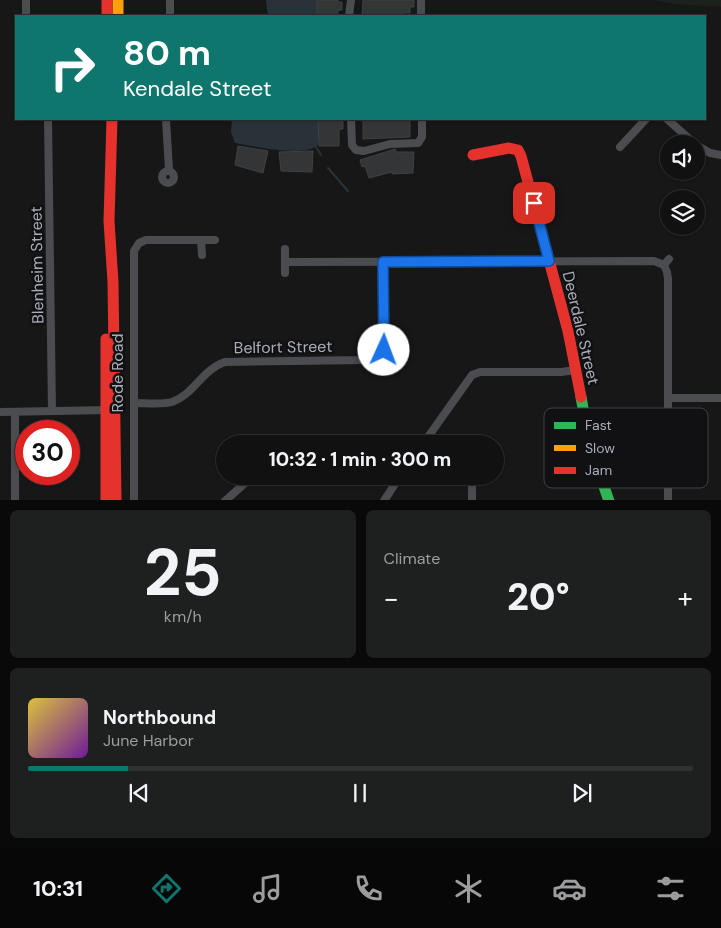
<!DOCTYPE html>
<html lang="en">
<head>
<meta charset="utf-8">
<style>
  body { margin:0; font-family:"DM Sans",sans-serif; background:#1e1f1f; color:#f1f3f6; height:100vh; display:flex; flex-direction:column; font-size:19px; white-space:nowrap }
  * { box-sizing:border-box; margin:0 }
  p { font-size:16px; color:#9c9d9f }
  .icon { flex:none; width:28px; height:28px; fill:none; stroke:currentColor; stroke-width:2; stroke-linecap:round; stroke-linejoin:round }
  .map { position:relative; height:500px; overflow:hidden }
  .details { display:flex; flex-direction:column; gap:10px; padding:10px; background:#090909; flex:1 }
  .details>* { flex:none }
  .guide { position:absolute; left:15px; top:15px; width:691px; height:105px; border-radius:0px; box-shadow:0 1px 4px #0004,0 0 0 1px #303131; background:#0f766e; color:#fff; overflow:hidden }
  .controls { position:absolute; left:660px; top:135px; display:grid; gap:10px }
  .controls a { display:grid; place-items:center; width:45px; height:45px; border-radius:50%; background:#111; box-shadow:0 1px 4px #0004,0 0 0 1px #303131; font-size:25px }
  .speed { position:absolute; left:15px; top:420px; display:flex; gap:10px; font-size:25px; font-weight:700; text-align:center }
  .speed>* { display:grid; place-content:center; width:65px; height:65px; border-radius:50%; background:#111; box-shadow:0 1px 4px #0004,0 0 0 1px #303131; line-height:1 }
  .speed .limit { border:8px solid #d22; background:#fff; color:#111 }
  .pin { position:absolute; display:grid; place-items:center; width:42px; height:42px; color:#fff; margin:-21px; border-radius:10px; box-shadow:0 2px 8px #0006 }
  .me { position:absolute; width:55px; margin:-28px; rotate:2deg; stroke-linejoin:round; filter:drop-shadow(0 0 4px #0008) }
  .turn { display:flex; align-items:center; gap:18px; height:105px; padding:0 25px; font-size:22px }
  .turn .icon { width:65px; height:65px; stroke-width:2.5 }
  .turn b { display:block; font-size:35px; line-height:42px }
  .big { font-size:38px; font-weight:800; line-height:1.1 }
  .details .tile { flex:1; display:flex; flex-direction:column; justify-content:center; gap:8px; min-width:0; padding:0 18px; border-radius:8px; background:#1e1f1f }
  .details .dial { align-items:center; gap:0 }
  .dial b { font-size:65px; line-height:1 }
  .song { display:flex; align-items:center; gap:15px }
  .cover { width:60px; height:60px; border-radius:8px; background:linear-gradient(135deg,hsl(50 70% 55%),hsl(280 70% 35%)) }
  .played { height:5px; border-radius:2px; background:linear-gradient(90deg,#0f766e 15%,#303131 15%) }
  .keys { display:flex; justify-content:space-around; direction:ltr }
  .heat { display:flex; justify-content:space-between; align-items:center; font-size:28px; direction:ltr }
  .details .tiles { flex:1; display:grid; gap:10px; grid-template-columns:1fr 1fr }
  .tile:last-child { grid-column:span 2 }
  .trip { position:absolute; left:216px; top:435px; width:288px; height:50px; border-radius:25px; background:#111; box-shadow:0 1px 4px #0004,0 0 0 1px #303131; font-weight:800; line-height:50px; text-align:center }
  .dock { display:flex; height:80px; justify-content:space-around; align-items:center; background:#070707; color:#9c9d9f }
  .dock .icon { width:35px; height:35px }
  .dock .current { color:#0f766e }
  .dock b { font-size:22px; color:#f1f3f6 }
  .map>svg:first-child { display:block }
</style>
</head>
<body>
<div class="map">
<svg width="721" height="501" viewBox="0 0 721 501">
  <rect width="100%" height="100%" fill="#171717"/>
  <polygon fill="#1b211c" points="652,0 721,0 721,7 675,4"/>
  <g fill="#2a3239">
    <polygon points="266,0 320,0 319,16 268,16"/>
    <path d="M232 119H319L318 145C305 158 253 146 235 143L231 132Z"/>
  </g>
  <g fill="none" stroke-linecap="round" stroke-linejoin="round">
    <g stroke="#2a3239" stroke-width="2">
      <polyline points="316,147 321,155"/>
      <polyline points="328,168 348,191"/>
    </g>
  </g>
  <g fill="#343537" stroke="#3f4043">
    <polygon points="317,0 338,0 338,2 342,2 342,10 338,10 338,16 317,16"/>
    <polygon points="363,0 414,0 414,7 410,7 410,13 402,13 403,16 362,16"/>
    <polygon points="318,119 339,119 339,121 343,121 343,129 339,129 339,146 319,146"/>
    <polygon points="363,119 410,119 410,137 363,139"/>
    <polygon points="238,146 268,151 263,173 235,165"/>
    <polygon points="395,149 396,152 414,152 413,173 392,174 392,172 369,178 365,166 362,167 360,160"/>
    <polygon points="313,151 312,172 281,171 279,152"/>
  </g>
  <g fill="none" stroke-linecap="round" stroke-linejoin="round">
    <g stroke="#4b4c50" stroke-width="8">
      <polyline points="170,0 170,16"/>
      <polyline points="421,0 421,16"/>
      <polyline points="26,16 26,0"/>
      <polyline points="349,16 351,0"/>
      <polyline points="48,119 52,411"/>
      <polyline points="166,119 169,170"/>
      <polyline points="351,119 352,145 356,150 364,151 390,144 418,143 422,137 422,119"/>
      <polyline points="667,119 695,144"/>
      <polyline points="696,145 710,153 721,155"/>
      <polyline points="620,147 646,119"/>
      <circle cx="168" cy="177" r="6"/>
      <polyline points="202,255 201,240 215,240"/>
      <polyline points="285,262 654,261 664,265"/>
      <polyline points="285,273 285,249"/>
      <polyline points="668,398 721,398"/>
      <path d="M134 403C146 403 161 405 172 402 193 395 203 369 225 362L365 360C375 359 383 356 385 345L383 262"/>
      <polyline points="0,412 110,410"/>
      <polyline points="15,412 15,501"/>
      <polyline points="423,444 472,375 480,372 561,372 576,370"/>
      <polyline points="134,501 134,251 139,243 146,240 201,240"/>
      <polyline points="225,501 253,476"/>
      <polyline points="384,501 400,476"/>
      <polyline points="472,501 472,476"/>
      <polyline points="668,501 668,279 667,272 664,265 669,259"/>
    </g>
    <polyline stroke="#30b455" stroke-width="11" points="581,397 590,446 609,501"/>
    <polyline stroke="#ff9f0a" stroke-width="11" points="118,0 118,16"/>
    <g stroke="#e5322d" stroke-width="11">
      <polyline points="107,0 107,16"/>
      <polyline points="112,119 109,221 113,282 116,501"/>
      <polyline points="473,155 509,148 518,150 521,156 568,331 581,397"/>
      <polyline points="106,339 106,501"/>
    </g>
  </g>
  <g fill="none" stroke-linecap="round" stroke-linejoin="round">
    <g stroke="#114b97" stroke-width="12">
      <polyline id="route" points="384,350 383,262 549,261 534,203"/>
    </g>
    <use href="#route" stroke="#1a73e8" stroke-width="9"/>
  </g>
  <g text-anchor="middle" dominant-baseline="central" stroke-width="5" stroke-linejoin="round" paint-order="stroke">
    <g font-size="16" fill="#a8adb8" stroke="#111113">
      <text transform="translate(37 265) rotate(-91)">Blenheim Street</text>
      <text transform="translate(581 328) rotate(77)">Deerdale Street</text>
      <text transform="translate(283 347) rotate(-1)">Belfort Street</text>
      <text transform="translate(117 373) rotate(-90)">Rode Road</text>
    </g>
  </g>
  <rect x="544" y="408" width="164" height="80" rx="8" fill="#111113" stroke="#3e4045" stroke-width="1"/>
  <rect x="554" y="422" width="22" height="7" fill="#30b455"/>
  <rect x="554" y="445" width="22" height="6" fill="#ff9f0a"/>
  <rect x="554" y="467" width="22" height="7" fill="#e5322d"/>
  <g font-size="14" fill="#a8adb8">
    <text x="585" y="430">Fast</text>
    <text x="585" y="453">Slow</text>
    <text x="585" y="475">Jam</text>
  </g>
</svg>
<div class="controls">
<a><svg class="icon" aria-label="sound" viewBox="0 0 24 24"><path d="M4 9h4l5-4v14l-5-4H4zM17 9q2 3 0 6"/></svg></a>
<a><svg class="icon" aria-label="layers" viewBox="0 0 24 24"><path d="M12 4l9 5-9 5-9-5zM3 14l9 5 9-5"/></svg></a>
</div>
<div class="speed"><div class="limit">30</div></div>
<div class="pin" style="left:534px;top:203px;background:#d93025"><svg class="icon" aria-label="arrive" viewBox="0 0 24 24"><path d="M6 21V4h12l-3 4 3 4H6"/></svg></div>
<svg class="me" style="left:384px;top:350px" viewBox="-20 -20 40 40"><circle r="19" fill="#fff"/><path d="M0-13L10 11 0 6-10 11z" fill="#1a73e8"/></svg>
<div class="trip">10:32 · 1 min · 300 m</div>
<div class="guide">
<div class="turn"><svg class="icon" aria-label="right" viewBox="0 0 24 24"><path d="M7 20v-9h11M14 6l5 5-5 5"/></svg><div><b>80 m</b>Kendale Street</div></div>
</div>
</div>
<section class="details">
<div class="tiles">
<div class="tile dial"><b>25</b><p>km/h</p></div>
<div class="tile"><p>Climate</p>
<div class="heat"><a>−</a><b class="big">20°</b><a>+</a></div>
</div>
<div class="tile">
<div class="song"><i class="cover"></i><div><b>Northbound</b><p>June Harbor</p></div></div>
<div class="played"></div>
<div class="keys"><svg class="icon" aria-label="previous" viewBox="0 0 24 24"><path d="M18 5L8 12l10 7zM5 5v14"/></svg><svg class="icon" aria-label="pause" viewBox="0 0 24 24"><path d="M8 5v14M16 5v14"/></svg><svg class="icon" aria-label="next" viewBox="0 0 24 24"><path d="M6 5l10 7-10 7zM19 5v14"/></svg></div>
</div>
</div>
</section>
<nav class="dock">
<b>10:31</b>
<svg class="icon current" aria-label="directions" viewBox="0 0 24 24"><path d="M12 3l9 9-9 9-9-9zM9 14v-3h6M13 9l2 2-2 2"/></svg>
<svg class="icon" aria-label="music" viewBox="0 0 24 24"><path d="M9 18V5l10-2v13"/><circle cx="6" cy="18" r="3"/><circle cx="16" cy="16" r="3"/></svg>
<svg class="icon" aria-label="phone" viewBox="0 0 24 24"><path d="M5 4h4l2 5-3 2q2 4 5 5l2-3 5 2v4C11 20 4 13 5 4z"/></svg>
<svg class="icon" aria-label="climate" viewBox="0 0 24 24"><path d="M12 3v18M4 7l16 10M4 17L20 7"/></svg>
<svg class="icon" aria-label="car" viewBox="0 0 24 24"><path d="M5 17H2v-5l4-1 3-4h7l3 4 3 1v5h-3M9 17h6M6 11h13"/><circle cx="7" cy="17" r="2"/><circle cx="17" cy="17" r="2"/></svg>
<svg class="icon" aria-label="filters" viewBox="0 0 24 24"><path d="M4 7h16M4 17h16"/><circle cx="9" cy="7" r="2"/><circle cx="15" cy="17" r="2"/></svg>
</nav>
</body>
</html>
